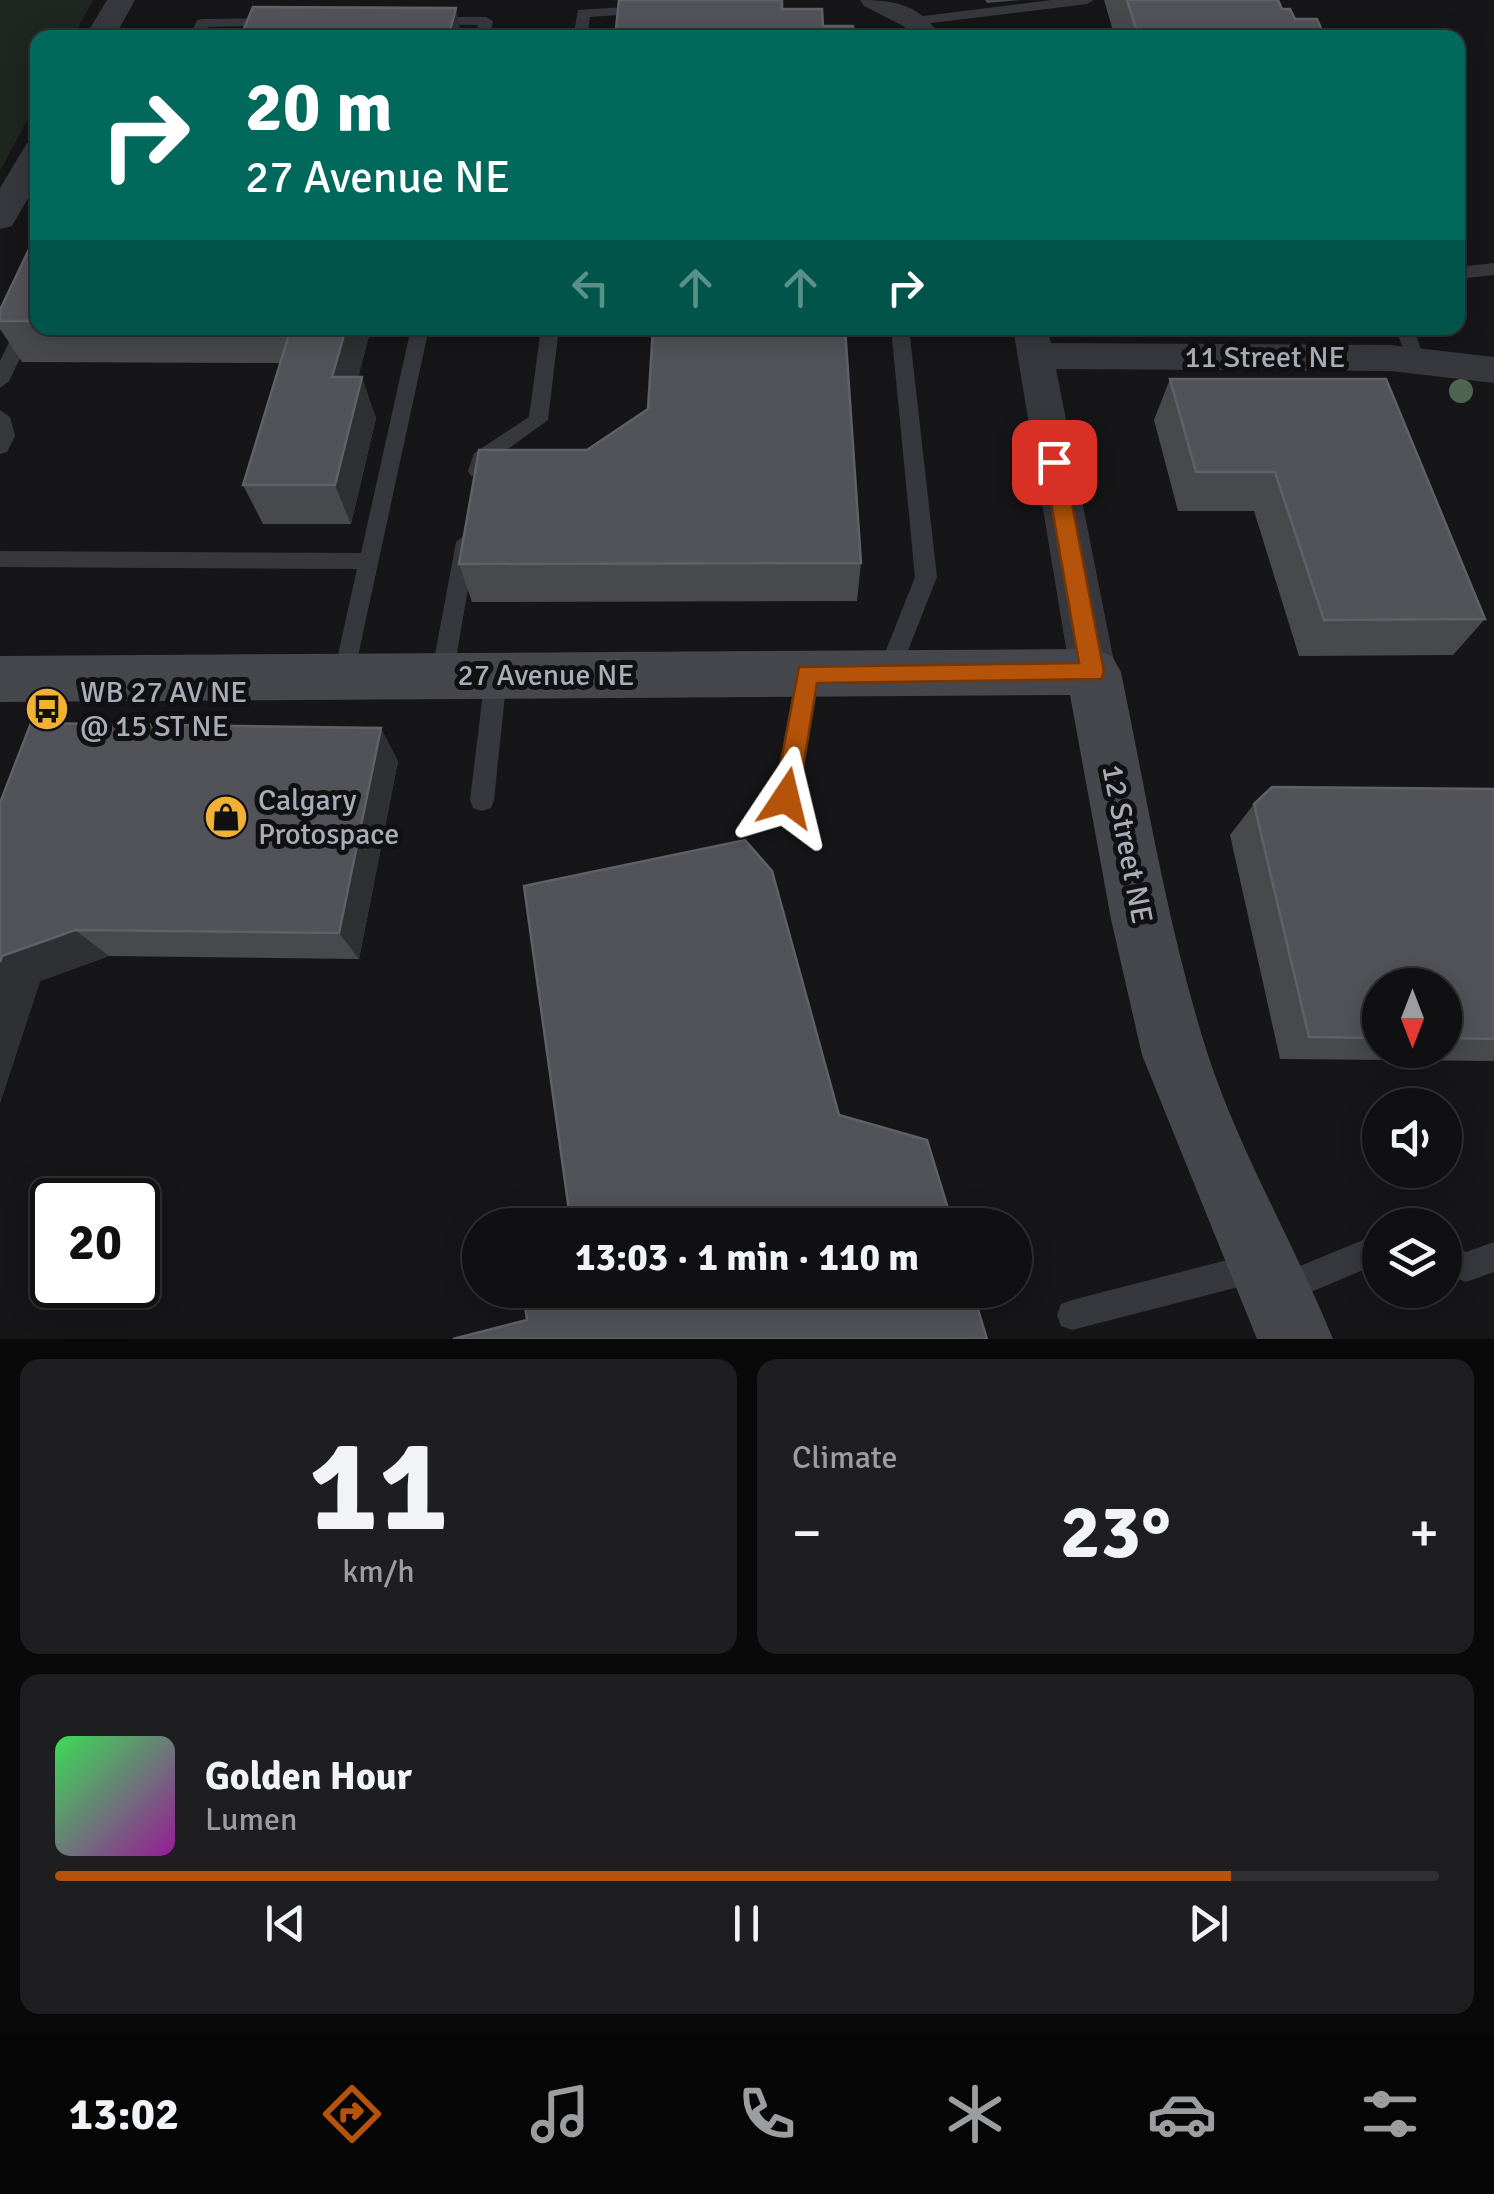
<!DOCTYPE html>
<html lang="en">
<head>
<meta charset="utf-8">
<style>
  body { margin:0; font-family:Signika,sans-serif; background:#1e1e20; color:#f1f3f6; height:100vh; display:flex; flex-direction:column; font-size:38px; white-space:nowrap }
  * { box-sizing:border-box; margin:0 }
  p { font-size:32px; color:#9c9d9f }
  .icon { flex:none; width:55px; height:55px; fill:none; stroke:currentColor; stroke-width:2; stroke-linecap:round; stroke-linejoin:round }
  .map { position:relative; height:1339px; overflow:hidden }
  .details { display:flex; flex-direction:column; gap:20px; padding:20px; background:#09090a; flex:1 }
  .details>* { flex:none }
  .top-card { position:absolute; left:30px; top:30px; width:1435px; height:305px; border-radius:20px; box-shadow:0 5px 25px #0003,0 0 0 2px #303032; background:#00695c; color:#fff; overflow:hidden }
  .needle { width:65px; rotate:180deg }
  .fabs { position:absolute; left:1362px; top:968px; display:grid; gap:20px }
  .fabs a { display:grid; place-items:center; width:100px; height:100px; border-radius:50%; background:#101012; box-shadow:0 5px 25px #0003,0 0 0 2px #303032; font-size:50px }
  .speed { position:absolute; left:30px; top:1178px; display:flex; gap:20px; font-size:50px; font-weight:700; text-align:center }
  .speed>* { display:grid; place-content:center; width:130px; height:130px; border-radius:50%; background:#101012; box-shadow:0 5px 25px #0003,0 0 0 2px #303032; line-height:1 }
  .speed .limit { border:5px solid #111; border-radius:15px; background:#fff; color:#111 }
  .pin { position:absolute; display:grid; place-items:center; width:85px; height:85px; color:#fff; margin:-42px; border-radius:20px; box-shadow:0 5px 15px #0006 }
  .me { position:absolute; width:110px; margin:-55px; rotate:10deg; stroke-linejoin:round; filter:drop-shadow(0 0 8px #0008) }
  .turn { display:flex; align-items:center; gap:35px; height:210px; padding:0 50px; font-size:45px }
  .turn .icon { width:130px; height:130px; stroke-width:2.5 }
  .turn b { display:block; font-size:70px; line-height:85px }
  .lanes { display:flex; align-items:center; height:95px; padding:0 50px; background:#0003; justify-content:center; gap:50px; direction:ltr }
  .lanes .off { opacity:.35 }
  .big { font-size:75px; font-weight:800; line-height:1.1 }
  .details .card { flex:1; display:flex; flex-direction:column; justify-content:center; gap:15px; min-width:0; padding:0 35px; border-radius:20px; background:#1e1e20 }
  .details .dial { align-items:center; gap:0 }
  .dial b { font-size:130px; line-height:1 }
  .song { display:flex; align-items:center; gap:30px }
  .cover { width:120px; height:120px; border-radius:15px; background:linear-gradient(135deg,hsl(130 70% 55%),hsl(300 70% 35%)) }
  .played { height:10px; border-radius:5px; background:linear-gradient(90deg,#b45309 85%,#303032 85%) }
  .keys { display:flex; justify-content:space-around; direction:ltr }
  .heat { display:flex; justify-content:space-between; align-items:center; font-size:55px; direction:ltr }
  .details .tiles { flex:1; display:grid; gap:20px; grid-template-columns:1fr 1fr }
  .card:last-child { grid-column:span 2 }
  .trip { position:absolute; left:462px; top:1208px; width:570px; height:100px; border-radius:50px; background:#101012; box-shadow:0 5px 25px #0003,0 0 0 2px #303032; font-weight:800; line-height:100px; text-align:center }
  .tab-bar { display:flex; height:160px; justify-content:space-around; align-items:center; background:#060607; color:#9c9d9f }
  .tab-bar .icon { width:70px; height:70px }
  .tab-bar .selected { color:#b45309 }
  .tab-bar b { font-size:45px; color:#f1f3f6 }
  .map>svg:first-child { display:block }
</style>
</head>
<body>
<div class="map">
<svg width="1494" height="1339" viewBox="0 0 1494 1339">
  <rect width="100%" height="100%" fill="#161618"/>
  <polygon fill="#1e261f" points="0,0 93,0 73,37 38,38 37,102 0,171"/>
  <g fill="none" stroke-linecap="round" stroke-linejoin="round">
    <g fill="#37383d" fill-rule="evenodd">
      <polygon points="1052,0 1094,0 1087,4 915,25 908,21 915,17"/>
      <polygon points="641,6 648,10 646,13 590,17 587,38 573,38 578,10"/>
      <polygon points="431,17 486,17 493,21 490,38 475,38 478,25 426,24 426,18"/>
      <polygon points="278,18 283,19 283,25 208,27 204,38 189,38 197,20 202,19"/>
      <polygon points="1494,263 1494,275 1458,279 1458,267"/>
      <polygon points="38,295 38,321 9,381 0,388 0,361 29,301"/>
      <polygon points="411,328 429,328 352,684 336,684 333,677 357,569 0,567 0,551 361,553"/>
      <polygon points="541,328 559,328 548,420 490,462 485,476 471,476 468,471 474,453 529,417"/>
      <polygon points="891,328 909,328 937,577 899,673 896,680 880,680 877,673 915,577"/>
      <polygon points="1396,328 1414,328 1424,359 1422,364 1408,364"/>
      <polygon points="0,410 10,417 15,436 7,452 0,454"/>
      <polygon points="466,534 476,542 453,676 450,683 434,683 431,676 456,542"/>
      <polygon points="807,665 815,667 818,674 798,798 795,806 786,809 777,806 774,798 796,674 799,667"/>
      <polygon points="496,666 504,669 507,676 494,800 491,808 482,811 473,808 470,800 485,676 488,669"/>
      <polygon points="1380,1233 1380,1263 1282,1304 1271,1300 1267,1289 1271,1278"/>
      <polygon points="1494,1242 1494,1272 1466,1282 1445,1274 1445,1244 1466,1252"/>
      <polygon points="1258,1252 1269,1256 1273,1267 1269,1278 1258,1282 1072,1330 1061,1326 1057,1315 1061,1304 1072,1300"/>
    </g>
    <g fill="#37383d" fill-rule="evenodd">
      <polygon points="107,0 135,0 114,38 84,38"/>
      <path d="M860 0C897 0 920 5 942 38H912L905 27 864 6Z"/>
      <polygon points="38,140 38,181 12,226 0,229 0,188 27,143"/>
      <polygon points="1013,328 1047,328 1051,343 1391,345 1494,357 1494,383 1391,371 1056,369 1116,672 1109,685 1093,691 1077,685 1070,672"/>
    </g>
    <path fill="#45474d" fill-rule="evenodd" d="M1093 649 1112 656 1121 672C1147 798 1168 929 1207 1052 1239 1151 1294 1243 1333 1339H1257L1142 1055 1111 919 1070 695 0 702V656Z"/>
  </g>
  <circle fill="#506452" cx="1461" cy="391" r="12"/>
  <g fill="#47494d" fill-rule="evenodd">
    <polygon points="985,0 1021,0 987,3"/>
    <polygon points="1104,0 1278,0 1282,9 1325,38 1115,38"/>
    <polygon points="38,241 38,328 371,328 358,377 376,418 351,524 263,524 243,485 280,363 22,362 0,329 0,310"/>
    <polygon points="1170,379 1485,619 1453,655 1299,656 1254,511 1178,511 1154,420"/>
    <polygon points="861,563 857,601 472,602 459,564"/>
    <polygon points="398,761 359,959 109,956 40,981 0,1103 0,803"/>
    <path d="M1494 789V1061L1280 1059 1230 835 1254 804ZM1380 985H1445V1050H1380Z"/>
  </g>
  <g fill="#2f3033">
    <polygon points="456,8 462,38 448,38"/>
    <polygon points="346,328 371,328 348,418 332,377"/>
    <polygon points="362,377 376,418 351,524 335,485"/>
    <polygon points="381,728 398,761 359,959 339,933"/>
    <polygon points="75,930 109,956 40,981 0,1103 0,962 2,956"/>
  </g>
  <g fill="#525359" stroke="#5f6168" stroke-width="2.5">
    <polygon points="619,0 782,0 782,9 822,9 823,26 853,26 854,38 615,38"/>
    <polygon points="1127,0 1278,0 1282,9 1290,9 1295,19 1317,19 1325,38 1139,38"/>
    <polygon points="253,7 456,8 448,38 240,38"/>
    <polygon points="33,241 38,241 38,321 0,321 0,310"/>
    <polygon points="291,328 346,328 332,377 362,377 335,485 243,485"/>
    <polygon points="653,328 845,328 861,563 459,564 479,450 587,450 648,409"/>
    <polygon points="1170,379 1386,379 1485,619 1324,620 1275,472 1196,472"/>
    <polygon points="31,723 381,728 339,933 75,930 2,956 0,962 0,803"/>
    <polygon points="1272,787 1494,789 1494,1039 1445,1038 1445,985 1380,985 1380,1038 1309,1037 1254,804"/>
    <polygon points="745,840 772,871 839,1115 927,1140 953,1225 571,1225 524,886"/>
    <polygon points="523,1290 972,1290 987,1339 453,1339 527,1320"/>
  </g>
  <polygon fill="#b45309" stroke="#753606" stroke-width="2.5" points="1054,454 1064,462 1104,672 1101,679 817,683 798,798 795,806 786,809 777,806 774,798 799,667 1079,663 1044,462"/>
  <defs>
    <g id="bus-disc" transform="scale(2.25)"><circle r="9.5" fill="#f2b134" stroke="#111113"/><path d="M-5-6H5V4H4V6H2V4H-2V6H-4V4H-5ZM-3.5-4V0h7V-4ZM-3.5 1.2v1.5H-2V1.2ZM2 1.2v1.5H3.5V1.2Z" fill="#111"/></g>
    <g id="shop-disc" transform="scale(2.25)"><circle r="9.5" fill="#f2b134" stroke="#111113"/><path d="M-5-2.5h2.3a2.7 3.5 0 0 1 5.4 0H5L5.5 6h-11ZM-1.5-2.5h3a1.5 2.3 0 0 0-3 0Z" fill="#111"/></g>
  </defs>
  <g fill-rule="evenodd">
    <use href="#bus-disc" x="47" y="709"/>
    <use href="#shop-disc" x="226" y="817"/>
  </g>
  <g text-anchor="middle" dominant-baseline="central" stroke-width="10" stroke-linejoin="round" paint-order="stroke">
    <g font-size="30" fill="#a8adb8" stroke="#111113">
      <text x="1265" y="357">11 Street NE</text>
      <text x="546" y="675">27 Avenue NE</text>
      <text transform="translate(1127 844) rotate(79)">12 Street NE</text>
    </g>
    <g font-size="30" fill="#a8adb8" stroke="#111113" text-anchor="start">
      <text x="80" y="692">WB 27 AV NE<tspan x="80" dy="34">@ 15 ST NE</tspan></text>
      <text x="258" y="800">Calgary<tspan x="258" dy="34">Protospace</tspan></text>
    </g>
  </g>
</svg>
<div class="fabs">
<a><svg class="needle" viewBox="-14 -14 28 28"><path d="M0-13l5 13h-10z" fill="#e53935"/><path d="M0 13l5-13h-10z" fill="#9c9d9f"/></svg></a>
<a><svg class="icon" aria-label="sound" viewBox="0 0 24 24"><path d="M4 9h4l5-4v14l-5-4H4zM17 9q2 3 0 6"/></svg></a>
<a><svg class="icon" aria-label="layers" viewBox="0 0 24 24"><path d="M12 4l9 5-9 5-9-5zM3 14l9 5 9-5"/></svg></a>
</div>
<div class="speed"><div class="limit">20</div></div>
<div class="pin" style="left:1054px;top:462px;background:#d93025"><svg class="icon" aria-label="arrive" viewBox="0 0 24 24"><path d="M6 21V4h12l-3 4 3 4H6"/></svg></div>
<svg class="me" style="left:786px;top:798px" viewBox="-20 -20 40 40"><path d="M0-17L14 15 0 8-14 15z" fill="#b45309" stroke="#fff" stroke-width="4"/></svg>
<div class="trip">13:03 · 1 min · 110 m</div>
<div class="top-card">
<div class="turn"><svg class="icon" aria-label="right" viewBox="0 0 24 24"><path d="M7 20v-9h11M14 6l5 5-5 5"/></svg><div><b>20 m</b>27 Avenue NE</div></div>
<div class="lanes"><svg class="icon off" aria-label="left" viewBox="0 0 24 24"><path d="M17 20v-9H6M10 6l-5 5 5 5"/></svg><svg class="icon off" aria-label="ahead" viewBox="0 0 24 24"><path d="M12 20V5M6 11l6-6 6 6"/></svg><svg class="icon off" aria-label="ahead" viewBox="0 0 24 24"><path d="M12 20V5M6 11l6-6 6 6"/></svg><svg class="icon" aria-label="right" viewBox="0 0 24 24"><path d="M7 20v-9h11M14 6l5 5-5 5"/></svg></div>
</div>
</div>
<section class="details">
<div class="tiles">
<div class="card dial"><b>11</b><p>km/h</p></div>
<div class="card"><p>Climate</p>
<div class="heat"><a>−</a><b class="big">23°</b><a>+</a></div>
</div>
<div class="card">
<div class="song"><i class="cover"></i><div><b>Golden Hour</b><p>Lumen</p></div></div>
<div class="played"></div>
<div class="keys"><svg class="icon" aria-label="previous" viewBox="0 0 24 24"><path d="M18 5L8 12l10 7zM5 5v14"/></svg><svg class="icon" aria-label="pause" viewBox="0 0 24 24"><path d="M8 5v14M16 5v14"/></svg><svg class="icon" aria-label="next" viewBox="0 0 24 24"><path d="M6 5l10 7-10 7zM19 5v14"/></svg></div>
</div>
</div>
</section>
<nav class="tab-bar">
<b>13:02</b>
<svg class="icon selected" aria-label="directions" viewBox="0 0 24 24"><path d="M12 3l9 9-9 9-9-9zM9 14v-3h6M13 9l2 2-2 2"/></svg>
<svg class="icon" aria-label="music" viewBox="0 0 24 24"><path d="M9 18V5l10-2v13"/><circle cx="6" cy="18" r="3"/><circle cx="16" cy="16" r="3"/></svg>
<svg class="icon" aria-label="phone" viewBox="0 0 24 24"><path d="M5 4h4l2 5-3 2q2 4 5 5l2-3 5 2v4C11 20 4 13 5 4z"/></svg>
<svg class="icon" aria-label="climate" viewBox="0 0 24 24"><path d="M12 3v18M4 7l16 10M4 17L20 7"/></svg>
<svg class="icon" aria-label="car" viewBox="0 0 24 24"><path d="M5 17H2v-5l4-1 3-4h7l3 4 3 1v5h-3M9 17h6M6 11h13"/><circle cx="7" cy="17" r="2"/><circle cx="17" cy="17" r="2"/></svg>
<svg class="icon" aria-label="filters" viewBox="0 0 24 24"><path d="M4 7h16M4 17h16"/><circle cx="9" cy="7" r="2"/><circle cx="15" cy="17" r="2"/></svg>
</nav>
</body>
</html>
